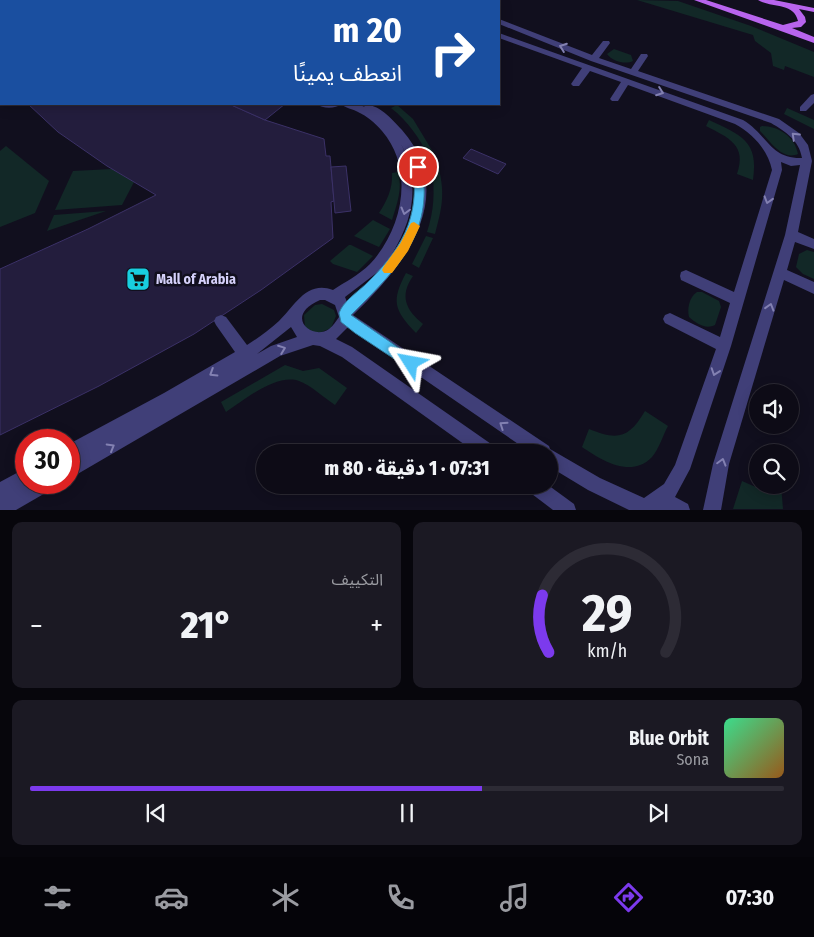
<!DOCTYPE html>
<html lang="ar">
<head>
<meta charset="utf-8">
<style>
  body { margin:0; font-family:"Fira Sans Condensed","Noto Sans Arabic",sans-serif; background:#1b1923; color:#f1f3f6; direction:rtl; height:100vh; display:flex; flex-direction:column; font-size:19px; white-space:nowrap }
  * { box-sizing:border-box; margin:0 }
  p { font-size:16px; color:#9a9ba1 }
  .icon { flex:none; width:28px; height:28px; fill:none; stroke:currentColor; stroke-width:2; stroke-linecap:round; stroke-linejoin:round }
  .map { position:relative; height:510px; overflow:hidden; direction:ltr }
  .drawer { display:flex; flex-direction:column; gap:12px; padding:12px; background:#07060c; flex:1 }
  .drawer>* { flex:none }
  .top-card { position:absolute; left:0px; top:0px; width:500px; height:105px; box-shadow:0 2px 12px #0003,0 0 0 1px #2d2b35; direction:rtl; background:#1a4fa0; color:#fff; overflow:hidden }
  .fabs { position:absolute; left:749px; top:384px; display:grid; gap:10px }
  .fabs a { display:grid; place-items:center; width:50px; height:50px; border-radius:50%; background:#0d0b16; box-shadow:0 2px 12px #0003,0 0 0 1px #2d2b35; font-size:25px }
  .speed { position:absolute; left:15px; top:429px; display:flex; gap:10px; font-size:25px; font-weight:700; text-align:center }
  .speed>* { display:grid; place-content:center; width:65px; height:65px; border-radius:50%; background:#0d0b16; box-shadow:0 2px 12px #0003,0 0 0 1px #2d2b35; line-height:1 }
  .speed .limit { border:8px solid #d22; background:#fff; color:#111 }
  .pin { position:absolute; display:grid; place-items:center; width:42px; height:42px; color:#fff; margin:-21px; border:2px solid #fff; border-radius:50%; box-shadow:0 1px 5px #0007 }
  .me { position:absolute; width:55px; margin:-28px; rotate:304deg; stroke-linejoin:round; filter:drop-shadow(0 0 4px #0008) }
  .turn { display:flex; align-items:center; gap:18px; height:105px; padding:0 15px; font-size:22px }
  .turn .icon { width:65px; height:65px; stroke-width:2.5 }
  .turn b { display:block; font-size:35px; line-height:42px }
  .big { font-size:38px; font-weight:800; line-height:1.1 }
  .drawer .widget { flex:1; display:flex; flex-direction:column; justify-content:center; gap:8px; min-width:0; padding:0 18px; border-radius:10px; background:#1b1923 }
  .drawer .dial { align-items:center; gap:0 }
  .dial svg { height:130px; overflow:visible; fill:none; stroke:#2d2b35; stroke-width:7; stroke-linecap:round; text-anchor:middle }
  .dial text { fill:#f1f3f6; stroke:none }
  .song { display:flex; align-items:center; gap:15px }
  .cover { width:60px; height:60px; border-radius:8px; background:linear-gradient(135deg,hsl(150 70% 55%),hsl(30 70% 35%)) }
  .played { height:5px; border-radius:2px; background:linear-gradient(90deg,#7c3aed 60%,#2d2b35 60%) }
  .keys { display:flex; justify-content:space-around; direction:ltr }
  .heat { display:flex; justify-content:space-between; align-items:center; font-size:28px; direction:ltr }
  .drawer .tiles { flex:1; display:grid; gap:12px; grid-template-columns:1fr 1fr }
  .widget:last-child { grid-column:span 2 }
  .trip { position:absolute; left:256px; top:444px; width:302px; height:50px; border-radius:25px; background:#0d0b16; box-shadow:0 2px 12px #0003,0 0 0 1px #2d2b35; font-weight:800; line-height:50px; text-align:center; direction:rtl }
  .menu { display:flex; height:80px; justify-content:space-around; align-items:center; background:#050409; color:#9a9ba1 }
  .menu .icon { width:35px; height:35px }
  .menu .on { color:#7c3aed }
  .menu b { font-size:22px; color:#f1f3f6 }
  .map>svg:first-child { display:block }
</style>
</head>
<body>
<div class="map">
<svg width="814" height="510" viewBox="0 0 814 510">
  <rect width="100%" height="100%" fill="#110f1e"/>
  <g fill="#122827">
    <polygon points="637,0 678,1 751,26 814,52 814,77 785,66 784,70 773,66 771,53 755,41 753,35"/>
    <path d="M614 49 631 55 633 61C625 65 612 61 607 54Z"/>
    <path d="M397 105 413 119 436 157H429C419 138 409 122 391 108Z"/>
    <polygon points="787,108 814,120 814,129 784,114"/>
    <path d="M709 120C741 135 759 141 753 180L737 174C747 145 729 138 706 126Z"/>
    <path d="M762 126C779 126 795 137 798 154 782 161 770 141 760 131V127Z"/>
    <polygon points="6,146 49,181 35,213 0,227 0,151"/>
    <polygon points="112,169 134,182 122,205 55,210 73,171"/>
    <path d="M439 169C445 195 442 208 435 234L427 232C434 211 435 192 432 170Z"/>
    <path d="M398 172C403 188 397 204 392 220L379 213C387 201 393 188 392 173Z"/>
    <polygon points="106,211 47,231 54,215"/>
    <polygon points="373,220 390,229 379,247 354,236"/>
    <polygon points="426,236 433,238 419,268 412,264"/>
    <polygon points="349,245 351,245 373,256 357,272 333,264 330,261"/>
    <polygon points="807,250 814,252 814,279 803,274 796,267 799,254"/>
    <path d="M406 273 413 276C399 296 406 310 423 324L416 333C394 310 391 301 406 273Z"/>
    <path d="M697 292H702L719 301 721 307 715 325C705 330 696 323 689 317 687 309 689 297 697 292Z"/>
    <polygon points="322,304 334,310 336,316 331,328 317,334 305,328 304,315 315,305"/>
    <path d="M285 365 303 371 319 368 347 388 335 405C324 398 311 385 299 381 277 373 244 400 226 412L221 402Z"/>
    <path d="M645 411 668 426C663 435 659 449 652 457 631 479 601 460 582 447L589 429C618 441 629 438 645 411Z"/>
    <polygon points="742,481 758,488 759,485 781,485 783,509 733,509"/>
  </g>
  <g fill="#231d3d" stroke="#3b3167">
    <polygon points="0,0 122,0 1,1 1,69"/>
    <polygon points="28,104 229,104 265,120 324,139 326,156 330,156 331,167 334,201 331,202 333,238 261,290 194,334 99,386 0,435 0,269 88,229 156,195 107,166 58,132"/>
    <polygon points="229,104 285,104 265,120"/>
    <polygon points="471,149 506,164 498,174 463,158"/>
    <polygon points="346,166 351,211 335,213 331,167"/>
  </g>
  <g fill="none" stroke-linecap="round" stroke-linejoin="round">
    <g fill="#403f78" fill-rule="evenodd">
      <polygon points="470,0 478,0 479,1 471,1"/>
      <path d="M499 19 592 55 603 41H609L610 43 599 58 631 69 641 54H647L648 56 638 71 779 119 799 133 808 145 812 161 798 232 814 239V249L795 242 787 270 814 282V294L784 280 729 464 721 510H703L713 464 785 235 800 165 791 166 781 162 782 170 731 346 690 469 675 497 688 504 690 510H629L588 490 550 467V452H530L348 327 336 339 352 347 494 446 496 452H475L342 357 320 346 313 345 280 356 69 479V462L73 459 69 461V444L164 393 235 352 216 325 214 321 216 317 221 315 226 317 247 345C258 338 269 330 279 321 294 307 306 280 333 290 345 282 359 275 370 264 403 229 415 169 382 131 375 123 367 116 358 112 353 109 345 108 341 104H357L365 107 362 104C379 104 391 118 402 130 460 197 403 267 353 315L549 446 550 449 600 478 644 498 664 484 675 465 716 349 665 323 663 319 665 315 670 313 720 337 730 303 681 280 680 276 681 272 686 270 734 292 772 170C768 150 753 134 735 124L628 85 618 101H612L610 99 621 82 590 71 579 86H573L571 84 582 68 499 38V33L743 120C767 134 770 159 802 158 799 140 786 132 771 123L591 61 499 24ZM400 142C421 182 419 217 392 254 415 216 420 182 400 142ZM379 271 347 302 345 297ZM320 300H325L335 305 339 317C336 321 333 326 329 329 312 341 283 316 320 300ZM291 327 297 337 271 346 257 354Z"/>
      <polygon points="814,94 814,103 806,111 800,111 800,107 811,95"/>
      <path d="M317 104H341C336 109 322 109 317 104Z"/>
      <polygon points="26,468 26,482 56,482 54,488 16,510 0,510 0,482"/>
      <polygon points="526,485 548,485 574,504 576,510 553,510 528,491"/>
    </g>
    <path fill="#b864ee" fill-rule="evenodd" d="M694 0H706L783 25 798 21C794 2 770 8 758 0H774L814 8V12L799 9 805 17 806 22 801 27 792 28 814 37V43Z"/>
  </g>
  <defs><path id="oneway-chevron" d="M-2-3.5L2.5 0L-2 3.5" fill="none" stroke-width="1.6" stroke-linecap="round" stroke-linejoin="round" transform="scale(1.25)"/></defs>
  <g stroke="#8381b2">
    <use href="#oneway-chevron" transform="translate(563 47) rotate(-160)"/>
    <use href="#oneway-chevron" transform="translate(660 92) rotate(20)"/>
    <use href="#oneway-chevron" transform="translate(795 136) rotate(-136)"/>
    <use href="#oneway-chevron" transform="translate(768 200) rotate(107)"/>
    <use href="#oneway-chevron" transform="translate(405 211) rotate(105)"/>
    <use href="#oneway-chevron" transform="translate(770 307) rotate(-73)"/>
    <use href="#oneway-chevron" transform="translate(282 349) rotate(-21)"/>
    <use href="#oneway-chevron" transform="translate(715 372) rotate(109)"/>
    <use href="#oneway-chevron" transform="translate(213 373) rotate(148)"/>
    <use href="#oneway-chevron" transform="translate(503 425) rotate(-146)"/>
    <use href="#oneway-chevron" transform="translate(111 447) rotate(-30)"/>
    <use href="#oneway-chevron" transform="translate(722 462) rotate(-74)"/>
  </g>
  <path fill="#4fc3f7" stroke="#337fa1" d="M418 164 422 167C434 235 395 271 351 315L415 359 417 363 415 368 411 370 355 333 341 322 339 313C343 302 356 293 365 285 401 250 420 219 413 167Z"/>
  <polygon fill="#f59e0b" points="414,222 420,226 408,251 392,273 384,273 382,270 384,266 400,244 411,223"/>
  <defs>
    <g id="supermarket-square" transform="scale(1.25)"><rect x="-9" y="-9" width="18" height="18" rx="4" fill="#18cedf" stroke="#110f1e"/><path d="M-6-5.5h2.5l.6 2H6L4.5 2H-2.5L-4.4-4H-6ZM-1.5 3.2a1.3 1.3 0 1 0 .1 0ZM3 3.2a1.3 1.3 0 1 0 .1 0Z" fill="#111"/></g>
  </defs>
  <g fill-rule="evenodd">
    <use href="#supermarket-square" x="138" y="279"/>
  </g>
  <g text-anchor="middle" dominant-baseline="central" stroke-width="5" stroke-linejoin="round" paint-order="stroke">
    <g font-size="14" font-weight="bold" fill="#d5d1fa" stroke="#110f1e" text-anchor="start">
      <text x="156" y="279">Mall of Arabia</text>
    </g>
  </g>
</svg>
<div class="fabs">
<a><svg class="icon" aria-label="sound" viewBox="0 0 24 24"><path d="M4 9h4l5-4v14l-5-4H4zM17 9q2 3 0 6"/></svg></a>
<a><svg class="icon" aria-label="search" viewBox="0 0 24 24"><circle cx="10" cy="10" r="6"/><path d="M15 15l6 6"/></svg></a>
</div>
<div class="speed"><div class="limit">30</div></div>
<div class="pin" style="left:418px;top:167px;background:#d93025"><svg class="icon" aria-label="arrive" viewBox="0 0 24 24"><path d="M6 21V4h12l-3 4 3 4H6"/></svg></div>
<svg class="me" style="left:411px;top:363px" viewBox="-20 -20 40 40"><path d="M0-17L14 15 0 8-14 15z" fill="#4fc3f7" stroke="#fff" stroke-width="4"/></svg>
<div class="trip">07:31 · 1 دقيقة · 80 m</div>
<div class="top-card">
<div class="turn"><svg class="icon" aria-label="right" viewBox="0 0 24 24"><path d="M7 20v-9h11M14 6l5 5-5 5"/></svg><div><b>20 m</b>انعطف يمينًا</div></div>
</div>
</div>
<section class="drawer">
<div class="tiles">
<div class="widget dial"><svg viewBox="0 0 100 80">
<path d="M14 69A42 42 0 1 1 86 69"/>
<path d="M14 69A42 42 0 0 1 10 34" stroke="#7c3aed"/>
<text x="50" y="56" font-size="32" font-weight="700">29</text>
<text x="50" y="72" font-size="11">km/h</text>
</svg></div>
<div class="widget"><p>التكييف</p>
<div class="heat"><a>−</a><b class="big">21°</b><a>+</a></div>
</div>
<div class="widget">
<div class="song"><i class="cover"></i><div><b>Blue Orbit</b><p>Sona</p></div></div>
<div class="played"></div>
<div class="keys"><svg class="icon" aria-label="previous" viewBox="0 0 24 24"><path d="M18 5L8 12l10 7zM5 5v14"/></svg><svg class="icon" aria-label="pause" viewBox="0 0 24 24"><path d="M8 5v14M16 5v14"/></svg><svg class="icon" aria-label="next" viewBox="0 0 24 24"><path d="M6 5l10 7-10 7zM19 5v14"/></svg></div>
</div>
</div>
</section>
<nav class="menu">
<b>07:30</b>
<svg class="icon on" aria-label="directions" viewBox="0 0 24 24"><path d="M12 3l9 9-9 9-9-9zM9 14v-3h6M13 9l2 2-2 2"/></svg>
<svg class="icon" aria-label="music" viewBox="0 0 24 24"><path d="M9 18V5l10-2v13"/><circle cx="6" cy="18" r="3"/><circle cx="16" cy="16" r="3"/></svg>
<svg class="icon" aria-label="phone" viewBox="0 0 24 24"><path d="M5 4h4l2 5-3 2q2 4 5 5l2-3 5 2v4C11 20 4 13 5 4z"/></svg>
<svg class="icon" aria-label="climate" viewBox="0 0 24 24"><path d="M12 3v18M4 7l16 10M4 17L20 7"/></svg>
<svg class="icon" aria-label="car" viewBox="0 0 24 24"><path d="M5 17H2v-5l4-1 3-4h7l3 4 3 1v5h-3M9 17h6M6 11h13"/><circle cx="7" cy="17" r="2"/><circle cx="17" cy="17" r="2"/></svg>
<svg class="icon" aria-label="filters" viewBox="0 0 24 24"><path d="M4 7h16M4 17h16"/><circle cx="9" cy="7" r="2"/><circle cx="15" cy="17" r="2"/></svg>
</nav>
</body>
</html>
